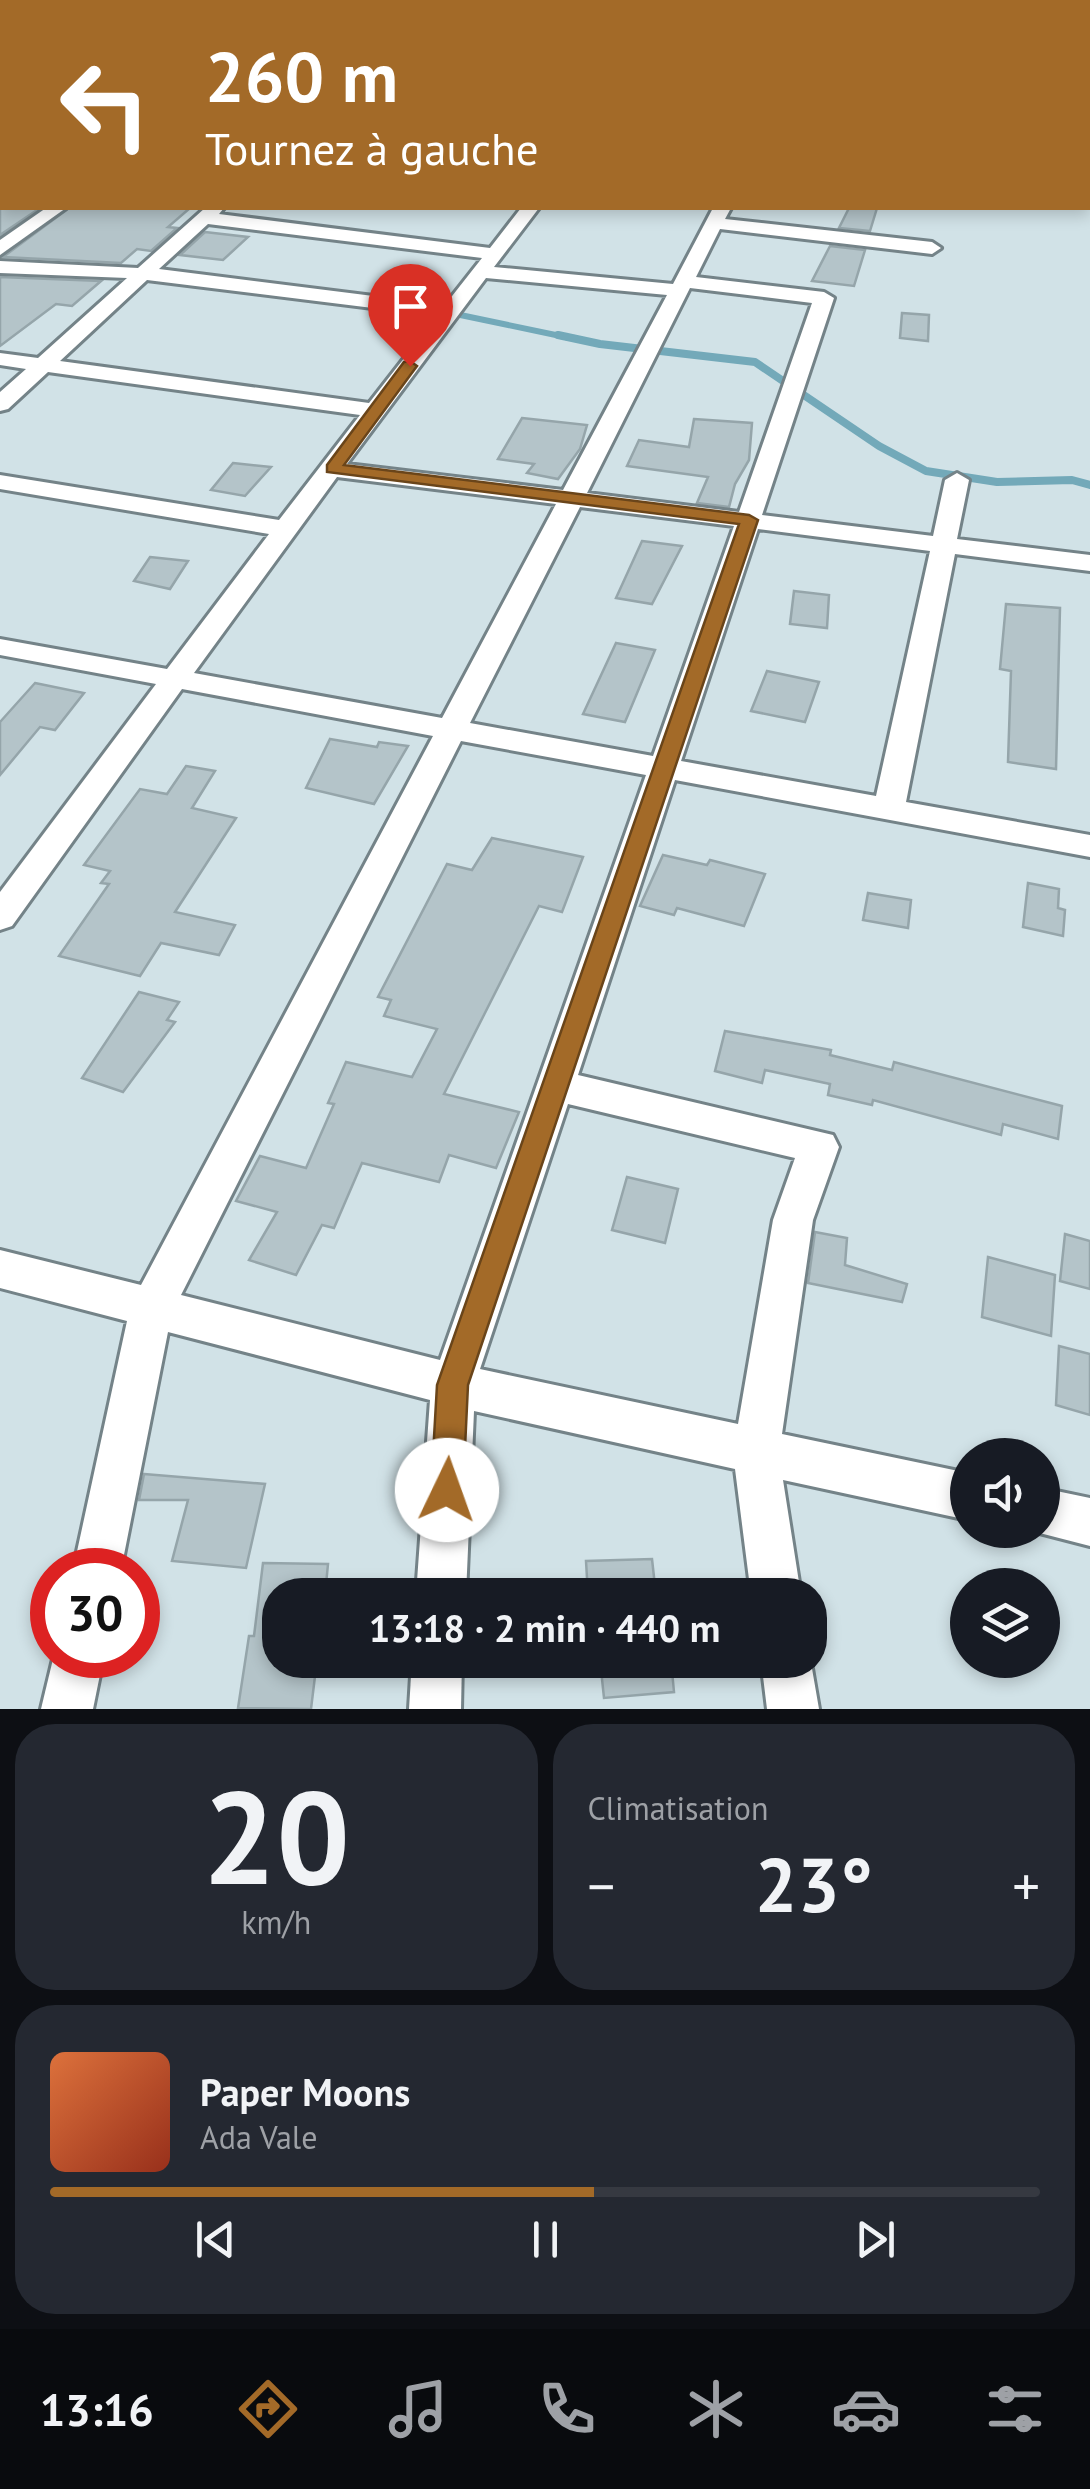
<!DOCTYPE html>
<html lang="fr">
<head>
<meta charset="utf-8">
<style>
  body { margin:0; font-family:"PT Sans",sans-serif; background:#242831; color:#f1f3f6; height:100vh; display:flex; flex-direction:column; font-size:38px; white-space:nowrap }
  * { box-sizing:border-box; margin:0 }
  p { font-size:32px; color:#9ea1a6 }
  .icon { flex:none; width:55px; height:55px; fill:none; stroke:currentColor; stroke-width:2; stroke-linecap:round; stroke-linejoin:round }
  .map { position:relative; height:1709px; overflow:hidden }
  .drawer { display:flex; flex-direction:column; gap:15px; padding:15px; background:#0d0f14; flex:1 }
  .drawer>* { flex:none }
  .guide { position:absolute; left:0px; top:0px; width:1090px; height:210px; box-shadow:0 5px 15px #0003; background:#a36a28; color:#fff; overflow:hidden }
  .fabs { position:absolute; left:950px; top:1438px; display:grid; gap:20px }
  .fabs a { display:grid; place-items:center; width:110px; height:110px; border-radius:50%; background:#171b24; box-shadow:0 5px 15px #0003; font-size:50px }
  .speed { position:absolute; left:30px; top:1548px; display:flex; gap:20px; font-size:50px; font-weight:700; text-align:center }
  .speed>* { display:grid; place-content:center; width:130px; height:130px; border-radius:50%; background:#171b24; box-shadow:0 5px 15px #0003; line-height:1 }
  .speed .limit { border:15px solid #d22; background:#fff; color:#111 }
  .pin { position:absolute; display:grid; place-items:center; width:85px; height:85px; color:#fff; margin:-102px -42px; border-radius:50% 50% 50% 0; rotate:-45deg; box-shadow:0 0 10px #0007 }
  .pin .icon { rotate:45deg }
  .me { position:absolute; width:110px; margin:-55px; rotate:3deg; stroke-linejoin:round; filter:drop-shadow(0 0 8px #0008) }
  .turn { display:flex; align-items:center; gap:35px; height:210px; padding:0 40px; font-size:45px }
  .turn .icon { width:130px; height:130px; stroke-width:2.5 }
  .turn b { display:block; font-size:70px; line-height:85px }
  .big { font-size:75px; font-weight:700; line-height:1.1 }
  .drawer .tile { flex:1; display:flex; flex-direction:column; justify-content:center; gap:15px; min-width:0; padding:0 35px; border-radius:40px; background:#242831 }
  .drawer .dial { align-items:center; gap:0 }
  .dial b { font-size:130px; line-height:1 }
  .song { display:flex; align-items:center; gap:30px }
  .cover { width:120px; height:120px; border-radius:15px; background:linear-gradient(135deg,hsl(20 70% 55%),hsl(10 70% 35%)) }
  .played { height:10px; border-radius:5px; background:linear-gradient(90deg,#a36a28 55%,#363941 55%) }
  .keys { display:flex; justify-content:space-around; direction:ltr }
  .heat { display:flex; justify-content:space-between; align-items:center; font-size:55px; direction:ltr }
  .drawer .tiles { flex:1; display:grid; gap:15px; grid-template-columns:1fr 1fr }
  .tile:last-child { grid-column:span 2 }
  .trip { position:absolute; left:262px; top:1578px; width:565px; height:100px; border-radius:40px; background:#171b24; box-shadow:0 5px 15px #0003; font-weight:700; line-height:100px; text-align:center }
  .dock { display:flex; height:160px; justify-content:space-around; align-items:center; background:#090b0e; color:#9ea1a6 }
  .dock .icon { width:70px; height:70px }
  .dock .current { color:#a36a28 }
  .dock b { font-size:45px; color:#f1f3f6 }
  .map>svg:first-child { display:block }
</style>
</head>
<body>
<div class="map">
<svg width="1090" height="1709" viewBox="0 0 1090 1709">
  <rect width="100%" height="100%" fill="#d1e2e7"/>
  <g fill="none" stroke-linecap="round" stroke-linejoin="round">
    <polyline stroke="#73a9b9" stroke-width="6" points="446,312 570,338"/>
    <polyline stroke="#73a9b9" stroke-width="8" points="558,335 600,344 755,362 879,446 926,471 997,482 1072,480 1090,485"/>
  </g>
  <g fill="#b4c4c9" stroke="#95a5aa" stroke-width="2.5">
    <polygon points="0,208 40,208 0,235"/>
    <polygon points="69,208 190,208 168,227 177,228 151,251 137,249 121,263 3,257"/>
    <polygon points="849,208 877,208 870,231 839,228"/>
    <polygon points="205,232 248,237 223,260 180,255"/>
    <polygon points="830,246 865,250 854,286 812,281"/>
    <polygon points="0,277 101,281 72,306 56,304 0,346"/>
    <polygon points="902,313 929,315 928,341 900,338"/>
    <polygon points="522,418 587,425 580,449 558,479 527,473 534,464 498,459"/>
    <polygon points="694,419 752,423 749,460 735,484 729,507 697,503 708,477 627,466 639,440 689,447"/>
    <polygon points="233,463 271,467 245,496 211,490"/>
    <polygon points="642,541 682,546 652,604 616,598"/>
    <polygon points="150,557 188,561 170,589 134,581"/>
    <polygon points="794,591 829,595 827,628 790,624"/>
    <polygon points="1006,604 1060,608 1056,769 1008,762 1011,671 1000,669"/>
    <polygon points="616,643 655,650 625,722 583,714"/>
    <polygon points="767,671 819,682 805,722 751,711"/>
    <polygon points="35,683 84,693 55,730 40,727 0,775 0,722"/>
    <polygon points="330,739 377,747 379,742 408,746 374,804 306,788"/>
    <polygon points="186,766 215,771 192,808 236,818 175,912 235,925 219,955 161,943 140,976 59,956 109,884 101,883 110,871 84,865 140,789 167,794"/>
    <polygon points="492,838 583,857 562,912 539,906 444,1094 519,1112 496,1168 449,1155 439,1182 362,1163 334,1228 322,1225 296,1275 249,1260 277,1212 236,1201 260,1156 306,1168 334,1104 328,1103 346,1062 412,1077 437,1029 384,1016 391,1000 378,997 447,864 472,870"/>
    <polygon points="663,855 707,865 710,860 765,874 744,926 677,908 674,915 640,906"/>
    <polygon points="1028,883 1059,889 1058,908 1065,910 1063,936 1023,927"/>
    <polygon points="868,893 911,900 908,928 863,920"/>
    <polygon points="139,992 179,1002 167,1020 175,1022 123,1092 82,1078"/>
    <polygon points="725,1031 831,1050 830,1055 892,1070 894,1062 1062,1106 1058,1139 1003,1124 1001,1135 873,1100 872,1105 828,1095 830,1084 765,1070 762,1083 715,1071"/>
    <polygon points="627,1177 678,1189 665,1243 612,1230"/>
    <polygon points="815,1232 847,1238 845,1265 907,1284 902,1302 808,1283"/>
    <polygon points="1065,1234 1090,1241 1090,1289 1060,1281"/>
    <polygon points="988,1257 1055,1275 1051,1336 982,1317"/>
    <polygon points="1059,1346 1090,1354 1090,1415 1056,1405"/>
    <polygon points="144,1474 265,1484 246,1568 172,1561 188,1500 139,1500"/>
    <polygon points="652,1559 656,1595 588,1595 586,1561"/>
    <polygon points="263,1563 328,1564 325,1595 280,1595 280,1660 317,1660 311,1709 238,1708 249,1636 254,1636"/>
    <polygon points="600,1660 671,1660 674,1692 604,1698"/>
  </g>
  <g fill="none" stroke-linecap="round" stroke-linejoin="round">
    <g stroke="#748388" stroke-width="6">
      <g id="minor">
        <polygon points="432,0 450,0 452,2 434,2"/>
        <polygon points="646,0 660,0 662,2 648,2"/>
        <rect x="1088" y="70" width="2" height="8"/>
        <polygon points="0,87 2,88 2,97 0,97"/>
        <polygon points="2,134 2,145 0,146 0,135"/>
        <polygon points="46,208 66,208 0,255 0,240"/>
        <path d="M205 208H224L219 214 490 248 521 208H539L494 267 673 284 713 208H731L725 219 932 242 941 248 932 254 720 229 696 277 824 292 834 298 762 515 933 536 945 480 957 473 969 480 957 539 1090 555V571L955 554 906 802 1090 835V857L675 780 578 1075 833 1135 839 1147 813 1220 782 1434 968 1473V1520L783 1480 801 1595H751L735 1469 474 1411 466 1595H416L430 1400 168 1332 121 1570H73L127 1321 0 1288V1250L141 1285 433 736 182 689 12 926 0 930V892L156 684 0 655V639L167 669 269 534 0 489V475L279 520 360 415 48 372 8 409 0 411V392L26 369 0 365V353L38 358 127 278 0 273V261L138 268ZM208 224 482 258 445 305 159 269ZM486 278 667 295 563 490 347 464ZM147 280 437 316 369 403 60 361ZM690 288 812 303 739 512 587 493ZM337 477 556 504 442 718 194 673ZM580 507 734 526 653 756 470 723ZM758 529 930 551 876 796 681 761ZM461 741 646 775 440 1360 181 1295ZM568 1104 795 1158 773 1220 738 1424 480 1369Z"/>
        <polygon points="1042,1488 1090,1498 1090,1546 1028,1530 1042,1530"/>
        <polygon points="54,1655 104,1655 93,1709 41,1709"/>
        <polygon points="810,1657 819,1709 767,1709 761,1660 810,1660"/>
        <polygon points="412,1660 462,1660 461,1709 409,1709"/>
      </g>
    </g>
    <use href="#minor" fill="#fff" fill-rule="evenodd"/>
  </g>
  <polygon fill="#a36a28" stroke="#6a451a" stroke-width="2.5" points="410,361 417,366 344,465 749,515 758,520 468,1385 463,1490 459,1501 447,1506 435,1501 431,1490 437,1385 739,524 327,472 327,465 404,362"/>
</svg>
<div class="fabs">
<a><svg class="icon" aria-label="sound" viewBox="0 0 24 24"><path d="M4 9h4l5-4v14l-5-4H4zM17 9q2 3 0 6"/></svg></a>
<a><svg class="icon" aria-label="layers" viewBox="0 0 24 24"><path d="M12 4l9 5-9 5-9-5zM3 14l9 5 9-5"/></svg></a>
</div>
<div class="speed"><div class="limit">30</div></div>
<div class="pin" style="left:410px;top:366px;background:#d93025"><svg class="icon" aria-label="arrive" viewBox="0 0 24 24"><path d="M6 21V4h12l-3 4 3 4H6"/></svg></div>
<svg class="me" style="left:447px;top:1490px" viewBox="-20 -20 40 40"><circle r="19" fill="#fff"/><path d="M0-13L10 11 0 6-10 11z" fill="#a36a28"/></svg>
<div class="trip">13:18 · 2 min · 440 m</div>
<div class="guide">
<div class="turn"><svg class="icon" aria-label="left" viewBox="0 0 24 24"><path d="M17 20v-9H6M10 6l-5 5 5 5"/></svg><div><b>260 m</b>Tournez à gauche</div></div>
</div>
</div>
<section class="drawer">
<div class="tiles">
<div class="tile dial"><b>20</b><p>km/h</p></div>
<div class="tile"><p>Climatisation</p>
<div class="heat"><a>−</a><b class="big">23°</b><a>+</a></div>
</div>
<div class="tile">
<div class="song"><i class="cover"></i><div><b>Paper Moons</b><p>Ada Vale</p></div></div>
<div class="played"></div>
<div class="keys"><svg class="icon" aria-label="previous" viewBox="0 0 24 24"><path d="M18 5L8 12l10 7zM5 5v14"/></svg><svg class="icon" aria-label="pause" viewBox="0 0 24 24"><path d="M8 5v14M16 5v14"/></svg><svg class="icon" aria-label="next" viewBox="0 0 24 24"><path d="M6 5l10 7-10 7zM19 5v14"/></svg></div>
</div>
</div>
</section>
<nav class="dock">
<b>13:16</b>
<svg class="icon current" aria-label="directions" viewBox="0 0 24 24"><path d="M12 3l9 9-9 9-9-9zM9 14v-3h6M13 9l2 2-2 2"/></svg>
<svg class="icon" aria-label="music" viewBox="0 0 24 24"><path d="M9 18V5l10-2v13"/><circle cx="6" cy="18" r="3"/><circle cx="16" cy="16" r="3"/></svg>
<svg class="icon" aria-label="phone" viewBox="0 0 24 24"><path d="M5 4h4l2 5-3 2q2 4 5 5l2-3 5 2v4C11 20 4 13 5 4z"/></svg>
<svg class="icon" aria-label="climate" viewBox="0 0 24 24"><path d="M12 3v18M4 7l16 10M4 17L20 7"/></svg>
<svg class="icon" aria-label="car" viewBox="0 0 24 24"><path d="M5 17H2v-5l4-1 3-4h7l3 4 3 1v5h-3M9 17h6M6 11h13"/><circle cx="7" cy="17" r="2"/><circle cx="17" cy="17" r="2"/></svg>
<svg class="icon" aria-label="filters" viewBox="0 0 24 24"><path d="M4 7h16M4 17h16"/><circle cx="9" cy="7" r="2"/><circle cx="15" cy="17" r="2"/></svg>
</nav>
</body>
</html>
